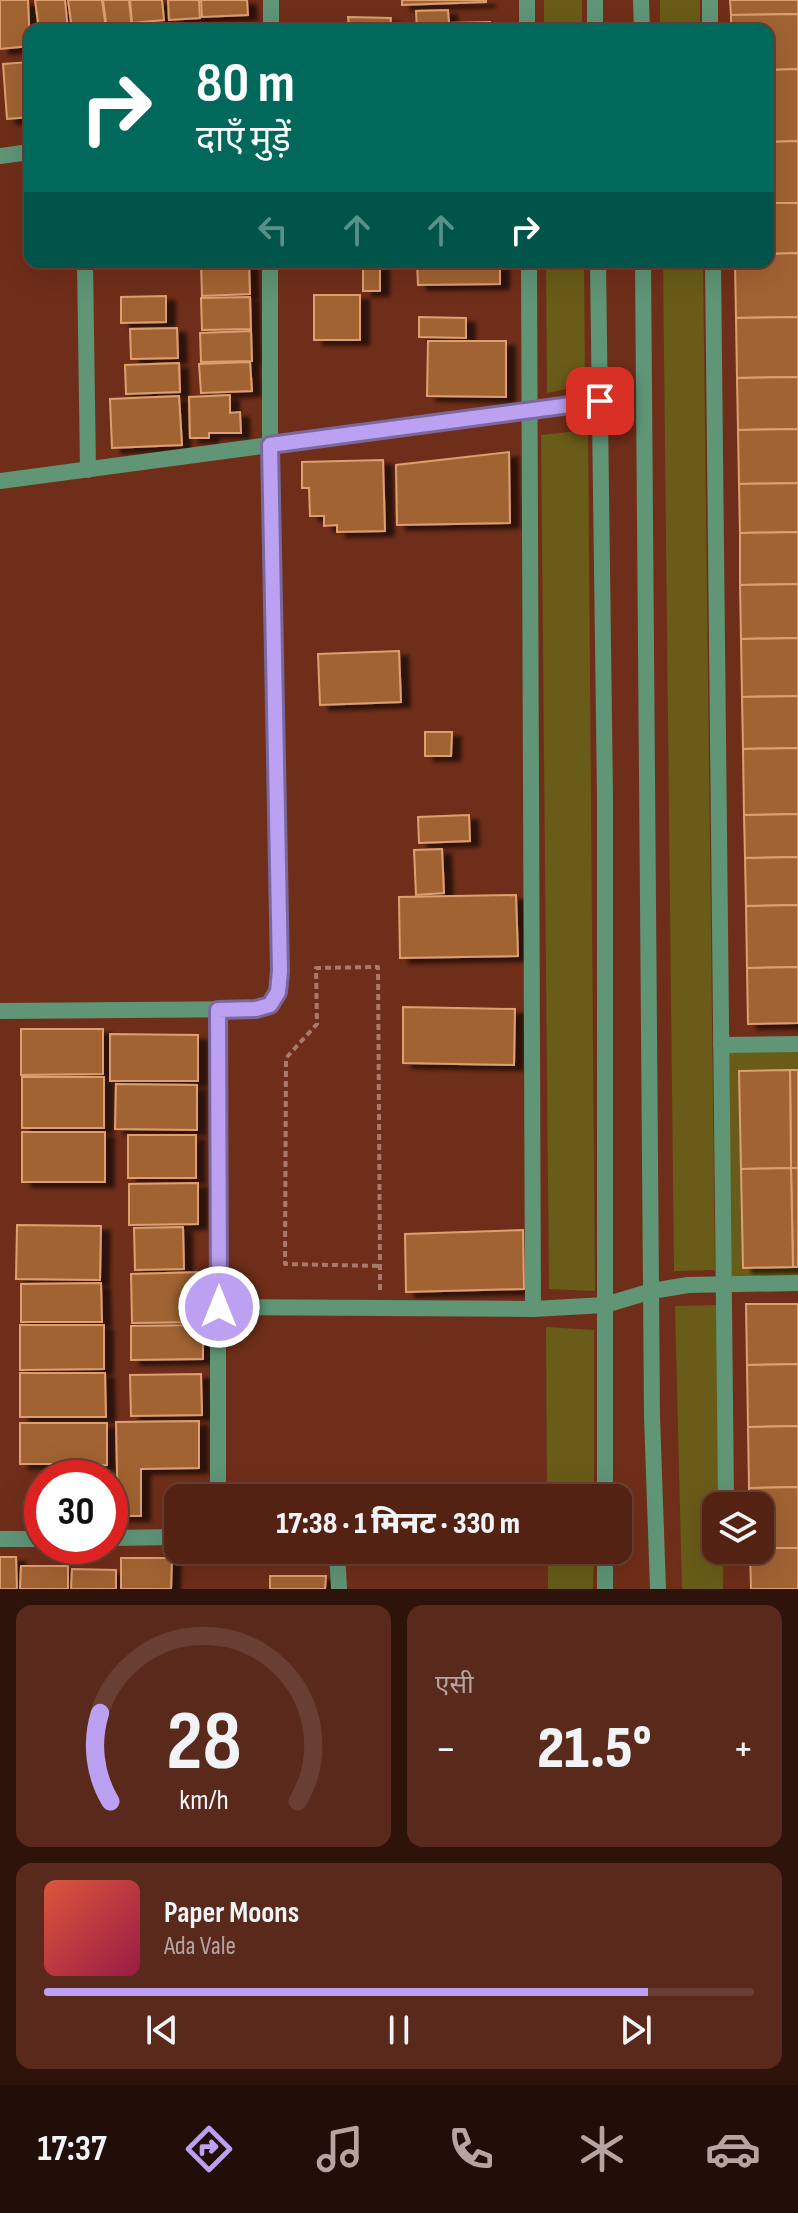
<!DOCTYPE html>
<html lang="hi">
<head>
<meta charset="utf-8">
<style>
  body { margin:0; font-family:"Sofia Sans Condensed","Noto Sans Devanagari",sans-serif; background:#592a1c; color:#f1f3f6; height:100vh; display:flex; flex-direction:column; font-size:30px; white-space:nowrap }
  * { box-sizing:border-box; margin:0 }
  p { font-size:26px; color:#b5a4a0 }
  .icon { flex:none; width:44px; height:44px; fill:none; stroke:currentColor; stroke-width:2; stroke-linecap:round; stroke-linejoin:round }
  .map { position:relative; height:1589px; overflow:hidden }
  .details { display:flex; flex-direction:column; gap:16px; padding:16px; background:#2e130a; flex:1 }
  .details>* { flex:none }
  .hud { position:absolute; left:24px; top:24px; width:750px; height:244px; border-radius:16px; box-shadow:0 8px 32px #0002,0 0 0 2px #693f33; background:#00695c; color:#fff; overflow:hidden }
  .fabs { position:absolute; left:702px; top:1492px; display:grid; gap:16px }
  .fabs a { display:grid; place-items:center; width:72px; height:72px; border-radius:16px; background:#532213; box-shadow:0 8px 32px #0002,0 0 0 2px #693f33; font-size:40px }
  .speed { position:absolute; left:24px; top:1460px; display:flex; gap:16px; font-size:40px; font-weight:700; text-align:center }
  .speed>* { display:grid; place-content:center; width:104px; height:104px; border-radius:50%; background:#532213; box-shadow:0 8px 32px #0002,0 0 0 2px #693f33; line-height:1 }
  .speed .limit { border:12px solid #d22; background:#fff; color:#111 }
  .pin { position:absolute; display:grid; place-items:center; width:68px; height:68px; color:#fff; margin:-34px; border-radius:16px; box-shadow:0 4px 12px #0006 }
  .me { position:absolute; width:88px; margin:-44px; rotate:0deg; stroke-linejoin:round; filter:drop-shadow(0 0 6px #0008) }
  .turn { display:flex; align-items:center; gap:28px; height:168px; padding:0 40px; font-size:36px }
  .turn .icon { width:104px; height:104px; stroke-width:2.5 }
  .turn b { display:block; font-size:56px; line-height:68px }
  .lanes { display:flex; align-items:center; height:76px; padding:0 40px; background:#0003; justify-content:center; gap:40px; direction:ltr }
  .lanes .off { opacity:.35 }
  .big { font-size:60px; font-weight:800; line-height:1.1 }
  .details .tile { flex:1; display:flex; flex-direction:column; justify-content:center; gap:12px; min-width:0; padding:0 28px; border-radius:16px; background:#592a1c }
  .details .dial { align-items:center; gap:0 }
  .dial svg { height:208px; overflow:visible; fill:none; stroke:#693f33; stroke-width:7; stroke-linecap:round; text-anchor:middle }
  .dial text { fill:#f1f3f6; stroke:none }
  .song { display:flex; align-items:center; gap:24px }
  .cover { width:96px; height:96px; border-radius:12px; background:linear-gradient(135deg,hsl(10 70% 55%),hsl(340 70% 35%)) }
  .played { height:8px; border-radius:4px; background:linear-gradient(90deg,#bca0f2 85%,#693f33 85%) }
  .keys { display:flex; justify-content:space-around; direction:ltr }
  .heat { display:flex; justify-content:space-between; align-items:center; font-size:44px; direction:ltr }
  .details .tiles { flex:1; display:grid; gap:16px; grid-template-columns:1fr 1fr }
  .tile:last-child { grid-column:span 2 }
  .trip { position:absolute; left:164px; top:1484px; width:468px; height:80px; border-radius:16px; background:#532213; box-shadow:0 8px 32px #0002,0 0 0 2px #693f33; font-weight:800; line-height:80px; text-align:center }
  .tab-bar { display:flex; height:128px; justify-content:space-around; align-items:center; background:#210e08; color:#b5a4a0 }
  .tab-bar .icon { width:56px; height:56px }
  .tab-bar .active { color:#bca0f2 }
  .tab-bar b { font-size:36px; color:#f1f3f6 }
  .map>svg:first-child { display:block }
</style>
</head>
<body>
<div class="map">
<svg width="798" height="1589" viewBox="0 0 798 1589">
  <defs>
    <filter id="shadow"><feDropShadow dx="9" dy="5" stdDeviation="2" flood-color="#0009"/></filter>
  </defs>
  <rect width="100%" height="100%" fill="#6f2e19"/>
  <g fill="#695c18">
    <rect x="544" y="0" width="38" height="30"/>
    <rect x="660" y="0" width="40" height="30"/>
    <polygon points="546,262 584,262 585,385 547,393"/>
    <polygon points="663,262 703,262 715,1270 674,1271"/>
    <polygon points="588,430 595,1291 549,1289 541,435"/>
    <polygon points="798,1044 798,1283 724,1283 721,1045"/>
    <polygon points="717,1305 722,1506 716,1506 716,1550 723,1550 723,1589 682,1589 675,1306"/>
    <polygon points="546,1327 594,1330 594,1498 547,1498"/>
    <polygon points="548,1550 594,1550 593,1589 548,1589"/>
  </g>
  <g fill="#a16431" stroke="#de9f6f" stroke-width="2" filter="url(#shadow)">
    <polygon points="0,0 28,0 30,46 0,49"/>
    <polygon points="35,0 65,0 68,30 39,30"/>
    <polygon points="68,0 102,0 106,28 72,30"/>
    <polygon points="103,0 129,0 132,29 107,30"/>
    <polygon points="130,0 162,0 164,20 132,23"/>
    <polygon points="168,0 199,0 200,18 169,20"/>
    <polygon points="201,0 247,0 248,15 202,17"/>
    <polygon points="402,0 486,0 486,2 402,5"/>
    <polygon points="730,0 798,0 798,14 731,15"/>
    <polygon points="448,10 449,23 490,22 490,30 417,30 416,11"/>
    <polygon points="798,14 798,69 768,70 768,30 731,30 731,15"/>
    <polygon points="348,17 391,18 390,30 315,30 315,26 349,28"/>
    <polygon points="30,62 30,117 7,119 3,64"/>
    <polygon points="798,69 798,141 768,142 768,70"/>
    <polygon points="798,141 798,203 768,203 768,142"/>
    <polygon points="768,203 798,203 798,253 768,254"/>
    <polygon points="798,253 798,317 736,318 735,262 768,262 768,254"/>
    <rect x="363" y="262" width="17" height="29"/>
    <polygon points="417,262 500,262 500,284 418,285"/>
    <polygon points="249,263 250,294 202,296 201,264"/>
    <rect x="314" y="295" width="46" height="45"/>
    <polygon points="166,296 166,322 121,323 121,297"/>
    <polygon points="250,297 251,329 202,330 201,298"/>
    <polygon points="419,317 466,318 466,338 419,337"/>
    <polygon points="798,317 798,377 737,378 736,318"/>
    <polygon points="177,328 178,358 131,359 130,329"/>
    <polygon points="251,331 252,361 201,362 200,333"/>
    <polygon points="428,341 506,341 506,397 427,396"/>
    <polygon points="250,362 252,391 201,393 199,364"/>
    <polygon points="179,363 180,392 126,394 125,365"/>
    <polygon points="798,377 798,429 738,430 737,378"/>
    <polygon points="230,395 230,413 240,412 241,433 209,433 209,438 190,438 189,397"/>
    <polygon points="179,396 182,445 112,448 110,399"/>
    <polygon points="798,429 798,483 739,484 738,430"/>
    <polygon points="509,452 510,523 397,525 396,465"/>
    <polygon points="383,460 385,531 337,532 337,525 324,526 324,516 310,516 309,488 302,488 302,462"/>
    <polygon points="798,483 798,532 740,533 739,484"/>
    <polygon points="798,532 798,584 740,585 740,533"/>
    <polygon points="798,584 798,638 741,639 740,585"/>
    <polygon points="798,638 798,696 742,697 741,639"/>
    <polygon points="399,651 401,702 320,705 318,654"/>
    <polygon points="798,696 798,748 743,749 742,697"/>
    <polygon points="425,732 452,732 451,756 425,756"/>
    <polygon points="798,748 798,814 744,815 743,749"/>
    <polygon points="798,814 798,857 745,858 744,815"/>
    <polygon points="469,815 470,841 419,843 418,817"/>
    <polygon points="442,849 444,893 416,895 414,850"/>
    <polygon points="798,857 798,905 746,906 745,858"/>
    <polygon points="516,895 518,956 400,958 399,897"/>
    <polygon points="798,905 798,967 747,968 746,906"/>
    <polygon points="798,967 798,1023 748,1024 747,968"/>
    <polygon points="403,1007 515,1009 514,1065 403,1063"/>
    <polygon points="21,1029 103,1029 103,1074 21,1075"/>
    <polygon points="110,1034 198,1035 198,1081 110,1081"/>
    <polygon points="790,1070 798,1070 798,1168 791,1168"/>
    <polygon points="790,1070 791,1168 741,1169 739,1071"/>
    <rect x="22" y="1077" width="82" height="51"/>
    <polygon points="116,1084 197,1085 197,1130 115,1129"/>
    <rect x="22" y="1132" width="83" height="50"/>
    <rect x="128" y="1135" width="68" height="43"/>
    <polygon points="791,1168 798,1168 798,1267 793,1267"/>
    <polygon points="791,1168 793,1267 743,1268 741,1169"/>
    <polygon points="198,1183 198,1224 129,1225 129,1184"/>
    <polygon points="17,1225 101,1226 100,1280 16,1279"/>
    <polygon points="183,1227 184,1269 135,1270 134,1228"/>
    <polygon points="523,1230 524,1289 406,1292 405,1234"/>
    <polygon points="201,1272 202,1322 132,1323 131,1274"/>
    <polygon points="101,1283 102,1322 21,1322 21,1284"/>
    <polygon points="746,1304 798,1304 798,1364 747,1365"/>
    <polygon points="20,1325 104,1325 104,1369 20,1370"/>
    <polygon points="203,1325 203,1359 131,1360 131,1326"/>
    <polygon points="798,1364 798,1426 748,1427 747,1365"/>
    <polygon points="20,1373 105,1373 106,1417 20,1417"/>
    <polygon points="201,1374 202,1415 131,1416 130,1375"/>
    <polygon points="199,1421 199,1468 141,1469 141,1516 118,1516 116,1422"/>
    <polygon points="20,1423 107,1423 107,1465 83,1466 83,1478 51,1478 51,1464 20,1464"/>
    <polygon points="798,1426 798,1487 749,1488 748,1427"/>
    <polygon points="798,1487 798,1548 760,1548 760,1506 749,1506 749,1488"/>
    <polygon points="760,1548 798,1548 798,1589 751,1589 750,1550"/>
    <polygon points="0,1557 16,1557 17,1589 0,1589"/>
    <polygon points="121,1558 172,1558 171,1589 121,1589"/>
    <polygon points="21,1566 68,1566 68,1589 20,1589"/>
    <polygon points="72,1569 116,1570 116,1589 71,1589"/>
    <polygon points="270,1576 326,1576 325,1589 270,1589"/>
  </g>
  <g fill="none" stroke-linecap="round" stroke-linejoin="round">
    <polyline stroke="#a97969" stroke-width="4" stroke-dasharray="6 4" stroke-linecap="butt" points="380,1290 380,1266 378,967 316,968 317,1024 286,1058 285,1264 380,1266"/>
    <g stroke="#609576" stroke-width="16">
      <polyline points="527,0 527,30"/>
      <polyline points="710,0 710,30"/>
      <polyline points="271,30 271,0"/>
      <polyline points="0,156 30,152"/>
      <polyline points="85,262 88,470"/>
      <polyline points="529,262 533,1309"/>
      <polyline points="713,262 726,1496"/>
      <polyline points="0,481 600,401"/>
      <polyline points="0,1011 256,1009 270,1005 278,992 280,971 270,445 270,262"/>
      <polyline points="721,1045 798,1044"/>
      <polyline points="219,1307 533,1309 605,1305 652,1291 688,1285 798,1283"/>
      <polyline points="218,1498 218,1010"/>
      <polyline points="110,1538 178,1537"/>
      <polyline points="0,1539 42,1539"/>
      <polyline points="337,1550 339,1589"/>
    </g>
    <g stroke="#609576" stroke-width="16">
      <polyline points="595,0 595,30"/>
      <polyline points="641,0 642,30"/>
      <polyline points="598,262 605,797 605,1498"/>
      <polyline points="643,262 652,1416 658,1589"/>
      <polyline points="605,1550 605,1589"/>
    </g>
  </g>
  <g fill="none" stroke-linecap="round" stroke-linejoin="round">
    <g stroke="#7a689d" stroke-width="20">
      <polyline id="route" points="219,1307 218,1010 256,1009 270,1005 278,992 280,971 270,445 600,401"/>
    </g>
    <use href="#route" stroke="#bca0f2" stroke-width="14"/>
  </g>
</svg>
<div class="fabs">
<a><svg class="icon" aria-label="layers" viewBox="0 0 24 24"><path d="M12 4l9 5-9 5-9-5zM3 14l9 5 9-5"/></svg></a>
</div>
<div class="speed"><div class="limit">30</div></div>
<div class="pin" style="left:600px;top:401px;background:#d93025"><svg class="icon" aria-label="arrive" viewBox="0 0 24 24"><path d="M6 21V4h12l-3 4 3 4H6"/></svg></div>
<svg class="me" style="left:219px;top:1307px" viewBox="-20 -20 40 40"><circle r="17" fill="#bca0f2" stroke="#fff" stroke-width="3"/><path d="M0-11L8 9 0 5-8 9z" fill="#fff"/></svg>
<div class="trip">17:38 · 1 मिनट · 330 m</div>
<div class="hud">
<div class="turn"><svg class="icon" aria-label="right" viewBox="0 0 24 24"><path d="M7 20v-9h11M14 6l5 5-5 5"/></svg><div><b>80 m</b>दाएँ मुड़ें</div></div>
<div class="lanes"><svg class="icon off" aria-label="left" viewBox="0 0 24 24"><path d="M17 20v-9H6M10 6l-5 5 5 5"/></svg><svg class="icon off" aria-label="ahead" viewBox="0 0 24 24"><path d="M12 20V5M6 11l6-6 6 6"/></svg><svg class="icon off" aria-label="ahead" viewBox="0 0 24 24"><path d="M12 20V5M6 11l6-6 6 6"/></svg><svg class="icon" aria-label="right" viewBox="0 0 24 24"><path d="M7 20v-9h11M14 6l5 5-5 5"/></svg></div>
</div>
</div>
<section class="details">
<div class="tiles">
<div class="tile dial"><svg viewBox="0 0 100 80">
<path d="M14 69A42 42 0 1 1 86 69"/>
<path d="M14 69A42 42 0 0 1 10 35" stroke="#bca0f2"/>
<text x="50" y="56" font-size="32" font-weight="700">28</text>
<text x="50" y="72" font-size="11">km/h</text>
</svg></div>
<div class="tile"><p>एसी</p>
<div class="heat"><a>−</a><b class="big">21.5°</b><a>+</a></div>
</div>
<div class="tile">
<div class="song"><i class="cover"></i><div><b>Paper Moons</b><p>Ada Vale</p></div></div>
<div class="played"></div>
<div class="keys"><svg class="icon" aria-label="previous" viewBox="0 0 24 24"><path d="M18 5L8 12l10 7zM5 5v14"/></svg><svg class="icon" aria-label="pause" viewBox="0 0 24 24"><path d="M8 5v14M16 5v14"/></svg><svg class="icon" aria-label="next" viewBox="0 0 24 24"><path d="M6 5l10 7-10 7zM19 5v14"/></svg></div>
</div>
</div>
</section>
<nav class="tab-bar">
<b>17:37</b>
<svg class="icon active" aria-label="directions" viewBox="0 0 24 24"><path d="M12 3l9 9-9 9-9-9zM9 14v-3h6M13 9l2 2-2 2"/></svg>
<svg class="icon" aria-label="music" viewBox="0 0 24 24"><path d="M9 18V5l10-2v13"/><circle cx="6" cy="18" r="3"/><circle cx="16" cy="16" r="3"/></svg>
<svg class="icon" aria-label="phone" viewBox="0 0 24 24"><path d="M5 4h4l2 5-3 2q2 4 5 5l2-3 5 2v4C11 20 4 13 5 4z"/></svg>
<svg class="icon" aria-label="climate" viewBox="0 0 24 24"><path d="M12 3v18M4 7l16 10M4 17L20 7"/></svg>
<svg class="icon" aria-label="car" viewBox="0 0 24 24"><path d="M5 17H2v-5l4-1 3-4h7l3 4 3 1v5h-3M9 17h6M6 11h13"/><circle cx="7" cy="17" r="2"/><circle cx="17" cy="17" r="2"/></svg>
</nav>
</body>
</html>
